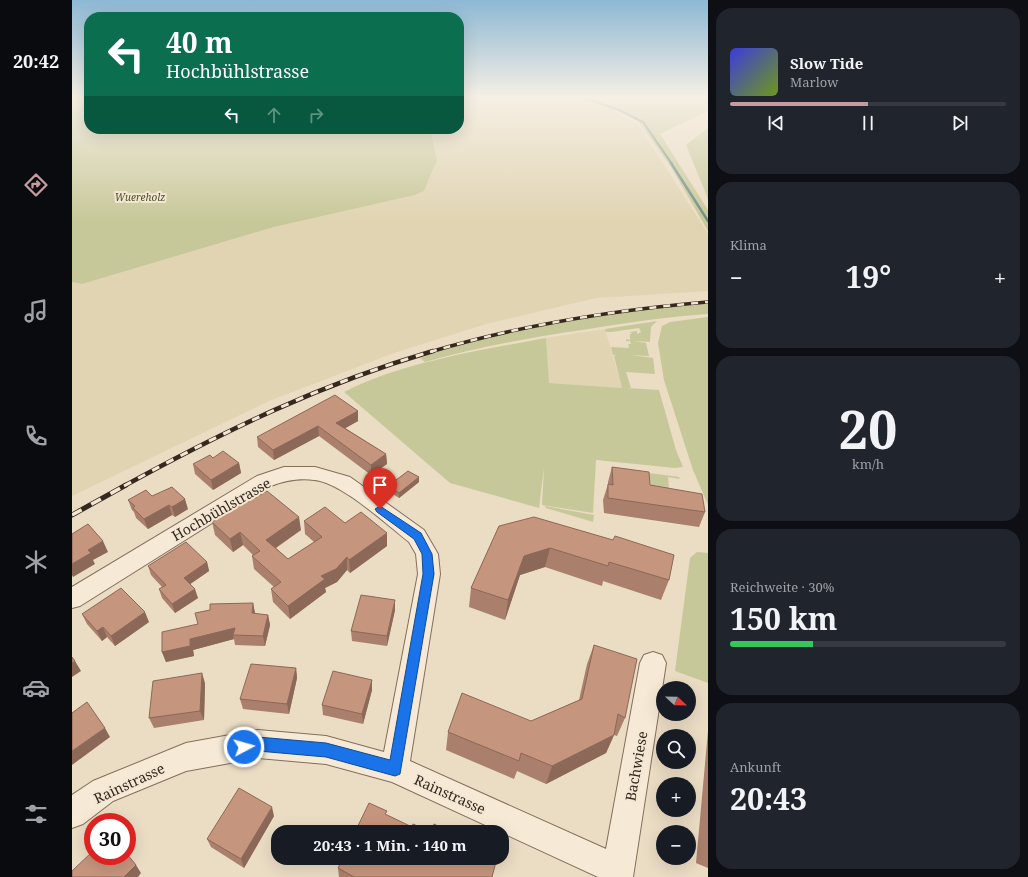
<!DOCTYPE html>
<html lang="de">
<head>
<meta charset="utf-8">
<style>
  body { margin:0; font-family:"Noto Serif",serif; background:#20242c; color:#f1f3f6; height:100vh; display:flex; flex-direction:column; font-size:15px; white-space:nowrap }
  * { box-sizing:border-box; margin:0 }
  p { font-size:13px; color:#9ea1a6 }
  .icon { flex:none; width:22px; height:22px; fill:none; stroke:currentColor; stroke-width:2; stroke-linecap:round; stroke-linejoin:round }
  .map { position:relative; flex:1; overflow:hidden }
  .side { display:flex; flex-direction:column; gap:8px; padding:8px; background:#0d0f14; width:320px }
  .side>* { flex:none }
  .guide { position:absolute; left:12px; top:12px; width:380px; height:122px; border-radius:16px; box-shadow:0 4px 16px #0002; background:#0b6e4f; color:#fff; overflow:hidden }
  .needle { width:26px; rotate:112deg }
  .controls { position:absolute; left:584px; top:681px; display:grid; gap:8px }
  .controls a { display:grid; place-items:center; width:40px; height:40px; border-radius:50%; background:#171b24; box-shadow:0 4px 16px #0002; font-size:20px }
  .speed { position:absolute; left:12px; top:813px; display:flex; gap:8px; font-size:20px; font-weight:700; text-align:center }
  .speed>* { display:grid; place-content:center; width:52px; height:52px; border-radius:50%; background:#171b24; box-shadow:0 4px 16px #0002; line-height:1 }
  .speed .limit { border:6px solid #d22; background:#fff; color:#111 }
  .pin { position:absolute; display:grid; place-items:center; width:34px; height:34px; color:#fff; margin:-41px -17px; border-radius:50% 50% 50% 0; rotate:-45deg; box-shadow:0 0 4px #0007 }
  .pin .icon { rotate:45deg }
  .me { position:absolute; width:44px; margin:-22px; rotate:84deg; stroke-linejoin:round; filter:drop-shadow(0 0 3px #0008) }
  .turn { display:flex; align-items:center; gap:14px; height:84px; padding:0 16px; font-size:18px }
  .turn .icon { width:52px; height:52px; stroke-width:2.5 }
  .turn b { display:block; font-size:28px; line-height:34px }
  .lanes { display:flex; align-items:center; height:38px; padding:0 16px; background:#0003; justify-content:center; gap:20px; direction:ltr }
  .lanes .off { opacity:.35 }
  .big { font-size:30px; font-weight:700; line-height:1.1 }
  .side .card { flex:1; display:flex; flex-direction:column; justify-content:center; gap:6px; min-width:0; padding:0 14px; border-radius:16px; background:#20242c }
  .side .dial { align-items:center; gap:0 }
  .dial b { font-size:52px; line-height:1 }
  .song { display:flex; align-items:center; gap:12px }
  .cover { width:48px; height:48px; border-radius:6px; background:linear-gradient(135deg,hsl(240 70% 55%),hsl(80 70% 35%)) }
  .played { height:4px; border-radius:2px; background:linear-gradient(90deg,#c59ba1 50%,#363941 50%) }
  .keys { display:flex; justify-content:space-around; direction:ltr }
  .heat { display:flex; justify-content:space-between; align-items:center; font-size:22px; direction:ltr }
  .charge { height:6px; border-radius:3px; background:linear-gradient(90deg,#34c759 30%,#363941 0) }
  .trip { position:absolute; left:199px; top:825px; width:238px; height:40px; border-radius:16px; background:#171b24; box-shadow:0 4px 16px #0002; font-weight:700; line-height:40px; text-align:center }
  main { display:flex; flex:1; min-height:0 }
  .tabs { display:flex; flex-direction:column; width:72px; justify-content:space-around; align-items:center; background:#090b0e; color:#9ea1a6 }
  .tabs .icon { width:28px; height:28px }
  .tabs .active { color:#c59ba1 }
  .tabs b { font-size:18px; color:#f1f3f6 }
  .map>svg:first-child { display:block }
</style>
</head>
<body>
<main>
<nav class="tabs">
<b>20:42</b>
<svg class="icon active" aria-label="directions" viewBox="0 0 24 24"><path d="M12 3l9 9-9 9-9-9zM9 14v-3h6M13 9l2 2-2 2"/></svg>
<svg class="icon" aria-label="music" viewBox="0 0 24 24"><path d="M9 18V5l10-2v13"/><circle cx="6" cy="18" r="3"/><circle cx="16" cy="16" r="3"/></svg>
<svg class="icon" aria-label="phone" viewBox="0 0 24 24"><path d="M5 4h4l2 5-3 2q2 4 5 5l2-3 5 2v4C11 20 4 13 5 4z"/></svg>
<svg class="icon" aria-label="climate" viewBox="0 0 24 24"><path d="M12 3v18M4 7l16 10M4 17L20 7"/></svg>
<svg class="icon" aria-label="car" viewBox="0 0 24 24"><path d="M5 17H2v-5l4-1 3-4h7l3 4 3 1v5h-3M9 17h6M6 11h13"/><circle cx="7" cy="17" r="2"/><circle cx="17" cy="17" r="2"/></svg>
<svg class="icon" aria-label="filters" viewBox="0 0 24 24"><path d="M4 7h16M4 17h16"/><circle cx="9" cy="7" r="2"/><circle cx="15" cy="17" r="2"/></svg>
</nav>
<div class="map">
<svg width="636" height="877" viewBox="0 0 636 877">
  <rect width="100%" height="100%" fill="#ebdcc4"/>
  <g fill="#e0d4b2">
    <polygon points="387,98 506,98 546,112 568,127 636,234 636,291 524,298 418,323 382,334 322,353 197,401 0,496 0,282 10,284 202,227 343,195 352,191 365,160 358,129 387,129"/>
    <polygon points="533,329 550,388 476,383 474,338"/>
  </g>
  <g fill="#c7c899">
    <polygon points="0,98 17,98 17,129 358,129 365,160 352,191 343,195 202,227 10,284 0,282"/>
    <polygon points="508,98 636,98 636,111 588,134 636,210 636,231 599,167 566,121 550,113"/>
    <polygon points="636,128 636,199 614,145"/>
    <path d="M636 304V314C593 317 552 323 510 330 457 338 405 347 353 362L348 358 372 349 419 336 492 321 566 310Z"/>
    <polygon points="636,317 636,505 621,470 592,380 586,343 590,326 598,322"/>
    <path d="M585 321 579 327 578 342 561 341 574 343 577 356 559 355 581 358 583 374 554 372 559 388H554L587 390 604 450 611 467 603 468 524 460 521 513 470 505 472 467 467 508 378 483 272 392C331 362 409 350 474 338L477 383 550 388 542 356H545L541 355 539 347 557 348 556 344H559L558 341H554V339L558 340V334H560L558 332 565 331V334L569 332 567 328 539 332H534L533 329Z"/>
    <polygon points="577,473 607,477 608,479 596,477 597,490 579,487"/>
    <polygon points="473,506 522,515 521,522 474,508"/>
    <polygon points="625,552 636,553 636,683 603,671 618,558"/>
  </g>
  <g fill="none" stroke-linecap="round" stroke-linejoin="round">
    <polyline stroke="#6d8c82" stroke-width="2" points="513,98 547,110 571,122 600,164"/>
    <polyline stroke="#6d8c82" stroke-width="2.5" points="599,163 636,221"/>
    <g stroke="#846e5c" stroke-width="2">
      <path id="minor" d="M212 467H243L278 477 352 530 366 554 368 574 338 761 534 849 568 663 572 655 581 652 590 655 594 663 561 877H526L320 782 254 764 186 758 114 771 41 801 11 824 0 828V795L21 781 114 743 186 730 254 736 312 752 346 574 344 554 337 542C314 524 269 482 242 480 227 478 212 481 199 486L8 606 0 608V587L185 476Z"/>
    </g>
    <use href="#minor" fill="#f6ead7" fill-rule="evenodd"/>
    <g stroke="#35281f" stroke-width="3.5">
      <path id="rail-far2" d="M358 352C449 325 542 310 636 302"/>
    </g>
    <g stroke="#35281f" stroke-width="4.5">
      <path id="rail-far1" d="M52 486C154 430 249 384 361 351"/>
    </g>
    <g stroke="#35281f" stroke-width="5">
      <polyline id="rail" points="0,515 54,485"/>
    </g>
    <use href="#rail-far2" stroke="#f3e7d3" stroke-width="2.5" stroke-dasharray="7" stroke-linecap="butt"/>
    <use href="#rail-far1" stroke="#f3e7d3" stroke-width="3" stroke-dasharray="8" stroke-linecap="butt"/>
    <use href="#rail" stroke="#f3e7d3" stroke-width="3.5" stroke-dasharray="11" stroke-linecap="butt"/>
  </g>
  <g fill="#aa806c">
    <polygon points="286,411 286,421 273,428 314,454 315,464 299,475 247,436 202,460 186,447 185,437"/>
    <polygon points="167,463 169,473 141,490 123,474 121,464"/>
    <polygon points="540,467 633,512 627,527 532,513 531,500 536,484 536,485 536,482"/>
    <polygon points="347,477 347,482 327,498 316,491 316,486"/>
    <polygon points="80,496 116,509 103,517 100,515 76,529 64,518 62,512 60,510 56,500"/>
    <polygon points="232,521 273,523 315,546 278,573 275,570 265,582 253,588 254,592 218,619 201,602 199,589 202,587 182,569 180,556 181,555 171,545 161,552 143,535 140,522 229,530 204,548 216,559 242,542 233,534"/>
    <polygon points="427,526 597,580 589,600 531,581 530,586 473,567 448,575 433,620 397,607 399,588"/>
    <polygon points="135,562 137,571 118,584 126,598 103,613 90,598 87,589 90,587 79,575 76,566"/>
    <polygon points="181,603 183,614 196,615 198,625 193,646 163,645 162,639 121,650 122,656 94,662 90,652 126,624"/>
    <polygon points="323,610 315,646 280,641 279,631"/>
    <polygon points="10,614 77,622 43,646 35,637 30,641 15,624"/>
    <polygon points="522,645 553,718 545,736 542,735 534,753 474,784 445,771 442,779 374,750 376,732 459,721 507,700 515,664"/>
    <polygon points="224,668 225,678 217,714 171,709 168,699"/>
    <polygon points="133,683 132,720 82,728 77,718"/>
    <polygon points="300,690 291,724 251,715 250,705"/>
    <polygon points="636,731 636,868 624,863"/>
    <polygon points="202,816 172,868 139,847 135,839"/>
    <polygon points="266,868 420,877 267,877"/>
  </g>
  <g fill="#8b6858">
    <polygon points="286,411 286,421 265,433 264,423"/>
    <polygon points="246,426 247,436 202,460 201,450"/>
    <polygon points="314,454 315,464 299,475 299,465"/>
    <polygon points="167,463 169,473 141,490 139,480"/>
    <polygon points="347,477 347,482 327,498 327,493"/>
    <polygon points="113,499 116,509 103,517 100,507"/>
    <polygon points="97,505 100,515 76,529 72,519"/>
    <polygon points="227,517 229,530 196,553 194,540"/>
    <polygon points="168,532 171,545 161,552 158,539"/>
    <polygon points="315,533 315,546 278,573 277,560"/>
    <polygon points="31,541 36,552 21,560 23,564 1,577 0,575 0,564 16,550"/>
    <polygon points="478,548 473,567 448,575 433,620 436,600 452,556"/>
    <polygon points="275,557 275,570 265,582 253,588 254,592 218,619 216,606 249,576"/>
    <polygon points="135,562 137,571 114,587 112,578"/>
    <polygon points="123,589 126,598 103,613 100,604"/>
    <polygon points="323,600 323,610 315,646 315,636"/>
    <polygon points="181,603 183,613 182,624 180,613"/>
    <polygon points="73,612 77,622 43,646 39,636"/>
    <polygon points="196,615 198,625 193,646 191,636"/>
    <polygon points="31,627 35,637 30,641 25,631"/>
    <polygon points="163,628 161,635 162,639 121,650 122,656 94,662 90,652 118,639"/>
    <polygon points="3,661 9,671 0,677 0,663"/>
    <polygon points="224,668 225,678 217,714 215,704"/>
    <polygon points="130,673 133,683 132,720 128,711"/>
    <polygon points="300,680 300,690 291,724 290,714"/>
    <polygon points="33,728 38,737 0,765 0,751"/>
    <polygon points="542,735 534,753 474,784 480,766"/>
    <polygon points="200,807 202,816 172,868 169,859"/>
    <polygon points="64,865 69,873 66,877 52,877"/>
  </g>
  <g fill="#c6957d" stroke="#8b6858">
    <polygon points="263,395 286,411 264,423 314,454 299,465 246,426 201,450 185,437"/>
    <polygon points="151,451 167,463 139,480 121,464 138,455 141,458"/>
    <polygon points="540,467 577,472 578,485 630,494 633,512 536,498 536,484 541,485"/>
    <polygon points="336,471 347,477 327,493 316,486"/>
    <polygon points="100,487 113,499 100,507 97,505 72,519 61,508 63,506 56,500 74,490 80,496"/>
    <polygon points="195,491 227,517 194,540 216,559 250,537 232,521 253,507 273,523 289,512 315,533 277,560 275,557 264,569 249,576 253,579 216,606 199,589 209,582 180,556 188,551 168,532 158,539 140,522 181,496 183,498"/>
    <polygon points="462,517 541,540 543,536 602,555 597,580 537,562 536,566 478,548 452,556 436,600 399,588 427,526"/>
    <polygon points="16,524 31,541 16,550 19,553 0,564 0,534"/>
    <polygon points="114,542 135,562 112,578 123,589 100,604 87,589 94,585 76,566"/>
    <polygon points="49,588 73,612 39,636 31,627 25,631 10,614"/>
    <polygon points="289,595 323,600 315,636 279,631"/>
    <polygon points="181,603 180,613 196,615 191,636 161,635 163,628 118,639 118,646 90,652 90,632 126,624 123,613 138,610 138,604"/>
    <polygon points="522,645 565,659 553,718 546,714 542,735 480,766 449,753 447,761 376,732 390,693 459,721 510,699"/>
    <polygon points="0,657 3,661 0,663"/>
    <polygon points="179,664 224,668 215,704 168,699"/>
    <polygon points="261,671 300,680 290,714 250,705"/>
    <polygon points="130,673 128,711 77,718 81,681"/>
    <polygon points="15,702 33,728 0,751 0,713"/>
    <polygon points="167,788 200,807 169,859 135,839"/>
    <polygon points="297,803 315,811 313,814 340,827 341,824 359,832 362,824 378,832 283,832"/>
    <polygon points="21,851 21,856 55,856 55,854 64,865 52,877 0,877 0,871"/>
    <polygon points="271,858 425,858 420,877 282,877 266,868"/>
  </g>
  <linearGradient id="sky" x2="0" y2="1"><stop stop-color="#8db8d4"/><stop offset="0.44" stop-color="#f6efe4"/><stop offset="1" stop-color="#f6efe4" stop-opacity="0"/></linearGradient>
  <rect width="636" height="221" fill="url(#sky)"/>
  <polygon fill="#1a73e8" stroke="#114b97" points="308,506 349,533 360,554 362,574 328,774 323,776 254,757 186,751 172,754 167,752 165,747 167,742 186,737 254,743 318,760 351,574 350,554 342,539 305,512 303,509"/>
  <g text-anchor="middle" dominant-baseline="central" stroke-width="4" stroke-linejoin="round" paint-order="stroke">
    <g font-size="10" font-style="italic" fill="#4a5027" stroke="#f3e7d3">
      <text x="68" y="197">Wuereholz</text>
    </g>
    <g font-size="14" fill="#35281f" stroke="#f3e7d3">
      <text transform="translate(149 509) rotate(-30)">Hochbühlstrasse</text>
      <text transform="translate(564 766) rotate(-80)">Bachwiese</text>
      <text transform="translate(57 783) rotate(-25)">Rainstrasse</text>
      <text transform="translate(378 794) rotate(24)">Rainstrasse</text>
    </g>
  </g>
</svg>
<div class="controls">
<a><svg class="needle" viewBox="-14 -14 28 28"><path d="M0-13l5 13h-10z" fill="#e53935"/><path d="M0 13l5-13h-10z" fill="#9ea1a6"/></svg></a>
<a><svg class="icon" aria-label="search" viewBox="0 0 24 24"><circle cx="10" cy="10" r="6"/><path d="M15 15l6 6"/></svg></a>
<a>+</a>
<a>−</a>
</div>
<div class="speed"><div class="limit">30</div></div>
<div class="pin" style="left:308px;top:509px;background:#d93025"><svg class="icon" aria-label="arrive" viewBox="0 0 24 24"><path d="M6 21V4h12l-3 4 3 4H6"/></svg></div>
<svg class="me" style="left:172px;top:747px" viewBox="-20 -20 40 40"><circle r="17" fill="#1a73e8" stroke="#fff" stroke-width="3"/><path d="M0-11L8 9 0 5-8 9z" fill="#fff"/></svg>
<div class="trip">20:43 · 1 Min. · 140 m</div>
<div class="guide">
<div class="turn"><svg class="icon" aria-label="left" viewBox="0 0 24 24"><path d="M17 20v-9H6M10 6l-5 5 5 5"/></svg><div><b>40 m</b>Hochbühlstrasse</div></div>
<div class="lanes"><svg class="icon" aria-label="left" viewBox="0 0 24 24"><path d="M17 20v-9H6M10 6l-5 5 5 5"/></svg><svg class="icon off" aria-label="ahead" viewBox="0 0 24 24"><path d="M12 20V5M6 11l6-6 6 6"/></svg><svg class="icon off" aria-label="right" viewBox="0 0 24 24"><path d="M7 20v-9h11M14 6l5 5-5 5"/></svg></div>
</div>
</div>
<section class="side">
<div class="card">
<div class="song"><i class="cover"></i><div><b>Slow Tide</b><p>Marlow</p></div></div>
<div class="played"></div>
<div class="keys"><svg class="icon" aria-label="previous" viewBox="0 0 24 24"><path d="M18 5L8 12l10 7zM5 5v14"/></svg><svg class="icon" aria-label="pause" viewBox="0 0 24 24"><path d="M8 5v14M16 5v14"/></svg><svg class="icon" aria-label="next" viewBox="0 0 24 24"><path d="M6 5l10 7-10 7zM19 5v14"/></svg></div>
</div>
<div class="card"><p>Klima</p>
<div class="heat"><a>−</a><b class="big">19°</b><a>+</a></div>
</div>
<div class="card dial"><b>20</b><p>km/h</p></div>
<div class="card"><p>Reichweite · 30%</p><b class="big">150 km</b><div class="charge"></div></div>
<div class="card"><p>Ankunft</p><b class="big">20:43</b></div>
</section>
</main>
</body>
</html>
